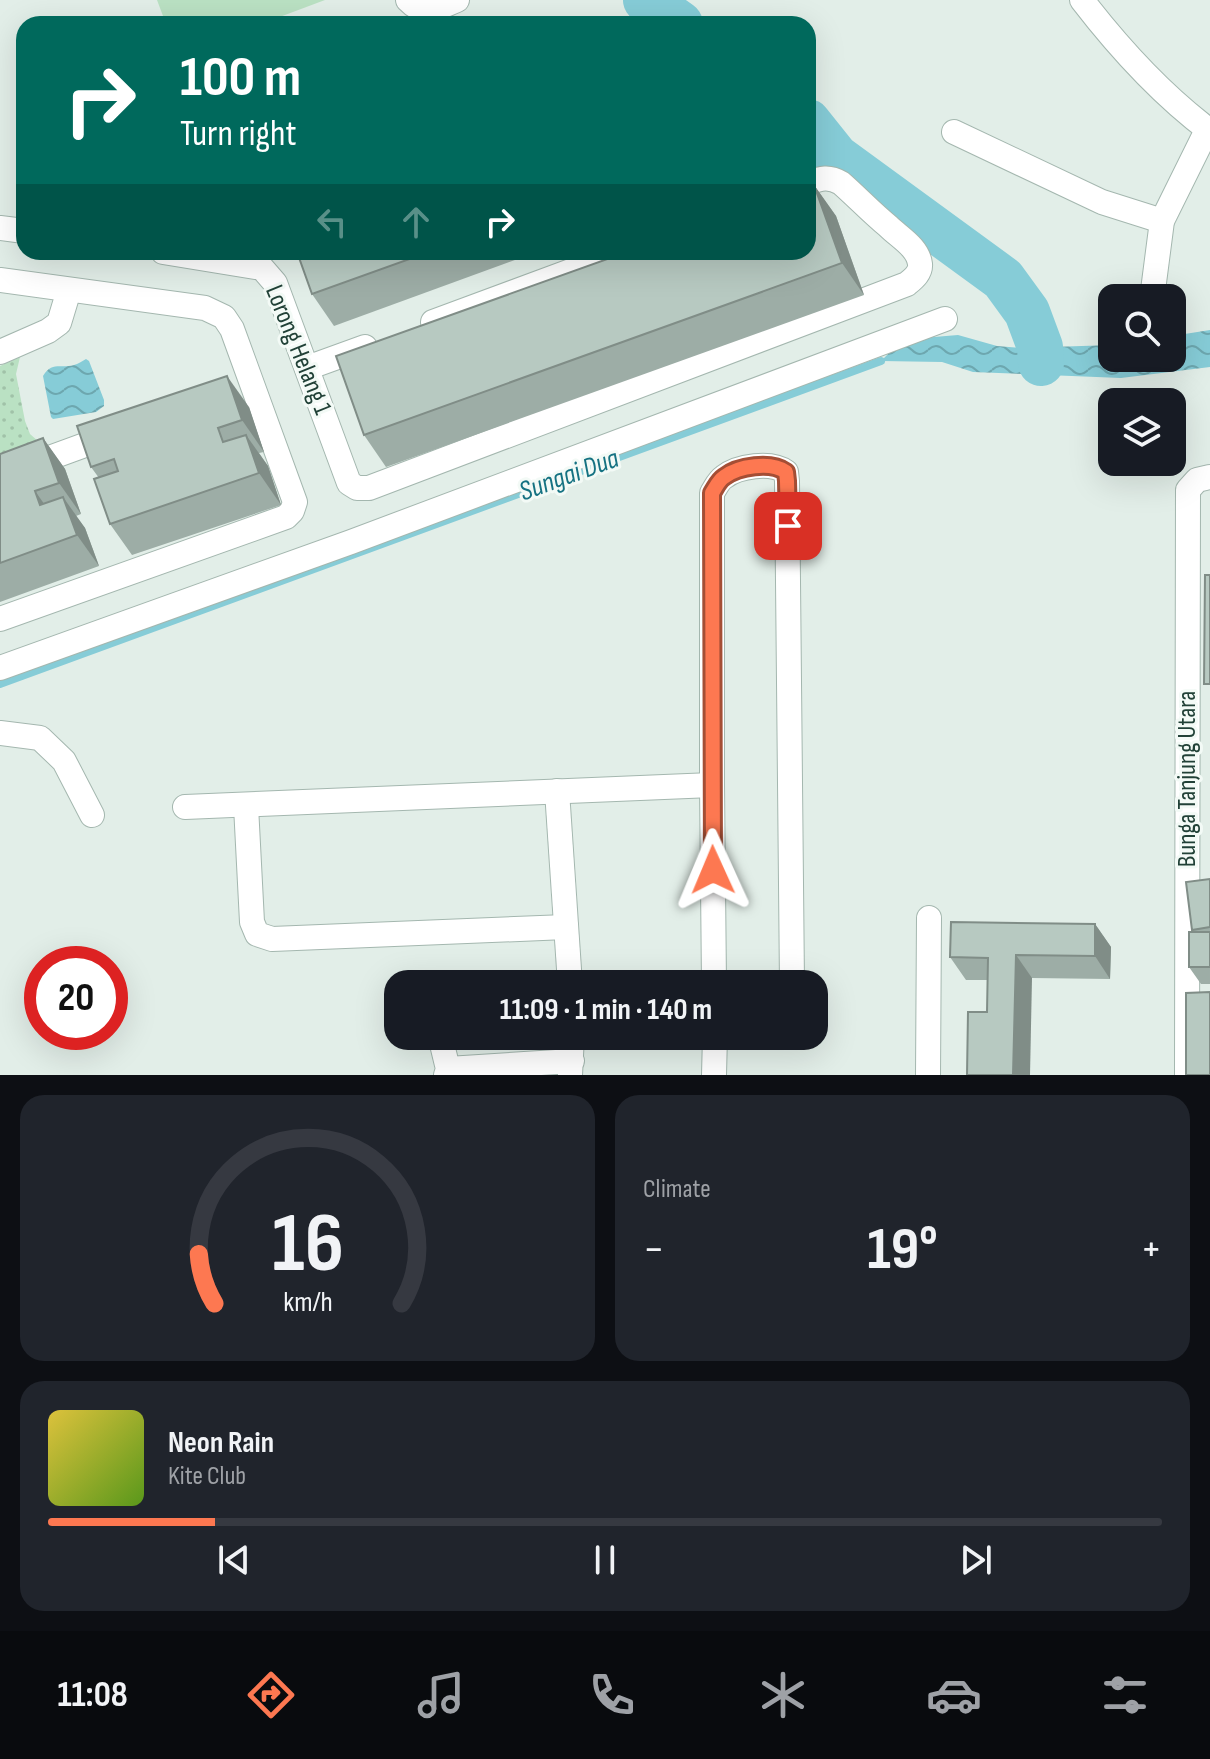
<!DOCTYPE html>
<html lang="en">
<head>
<meta charset="utf-8">
<style>
  body { margin:0; font-family:"Sofia Sans Condensed",sans-serif; background:#20242c; color:#f1f3f6; height:100vh; display:flex; flex-direction:column; font-size:30px; white-space:nowrap }
  * { box-sizing:border-box; margin:0 }
  p { font-size:26px; color:#9ea1a6 }
  .icon { flex:none; width:44px; height:44px; fill:none; stroke:currentColor; stroke-width:2; stroke-linecap:round; stroke-linejoin:round }
  .map { position:relative; height:1075px; overflow:hidden }
  .sheet { display:flex; flex-direction:column; gap:20px; padding:20px; background:#0d0f14; flex:1 }
  .sheet>* { flex:none }
  .hud { position:absolute; left:16px; top:16px; width:800px; height:244px; border-radius:24px; box-shadow:0 8px 32px #0002; background:#00695c; color:#fff; overflow:hidden }
  .buttons { position:absolute; left:1098px; top:284px; display:grid; gap:16px }
  .buttons a { display:grid; place-items:center; width:88px; height:88px; border-radius:16px; background:#171b24; box-shadow:0 8px 32px #0002; font-size:40px }
  .speed { position:absolute; left:24px; top:946px; display:flex; gap:16px; font-size:40px; font-weight:700; text-align:center }
  .speed>* { display:grid; place-content:center; width:104px; height:104px; border-radius:50%; background:#171b24; box-shadow:0 8px 32px #0002; line-height:1 }
  .speed .limit { border:12px solid #d22; background:#fff; color:#111 }
  .pin { position:absolute; display:grid; place-items:center; width:68px; height:68px; color:#fff; margin:-34px; border-radius:16px; box-shadow:0 4px 12px #0006 }
  .me { position:absolute; width:88px; margin:-44px; rotate:359deg; stroke-linejoin:round; filter:drop-shadow(0 0 6px #0008) }
  .turn { display:flex; align-items:center; gap:28px; height:168px; padding:0 32px; font-size:36px }
  .turn .icon { width:104px; height:104px; stroke-width:2.5 }
  .turn b { display:block; font-size:56px; line-height:68px }
  .lanes { display:flex; align-items:center; height:76px; padding:0 32px; background:#0003; justify-content:center; gap:40px; direction:ltr }
  .lanes .off { opacity:.35 }
  .big { font-size:60px; font-weight:700; line-height:1.1 }
  .sheet .card { flex:1; display:flex; flex-direction:column; justify-content:center; gap:12px; min-width:0; padding:0 28px; border-radius:24px; background:#20242c }
  .sheet .dial { align-items:center; gap:0 }
  .dial svg { height:208px; overflow:visible; fill:none; stroke:#363941; stroke-width:7; stroke-linecap:round; text-anchor:middle }
  .dial text { fill:#f1f3f6; stroke:none }
  .song { display:flex; align-items:center; gap:24px }
  .cover { width:96px; height:96px; border-radius:12px; background:linear-gradient(135deg,hsl(50 70% 55%),hsl(90 70% 35%)) }
  .played { height:8px; border-radius:4px; background:linear-gradient(90deg,#fd7851 15%,#363941 15%) }
  .keys { display:flex; justify-content:space-around; direction:ltr }
  .heat { display:flex; justify-content:space-between; align-items:center; font-size:44px; direction:ltr }
  .sheet .tiles { flex:1; display:grid; gap:20px; grid-template-columns:1fr 1fr }
  .card:last-child { grid-column:span 2 }
  .trip { position:absolute; left:384px; top:970px; width:444px; height:80px; border-radius:24px; background:#171b24; box-shadow:0 8px 32px #0002; font-weight:700; line-height:80px; text-align:center }
  .tab-bar { display:flex; height:128px; justify-content:space-around; align-items:center; background:#090b0e; color:#9ea1a6 }
  .tab-bar .icon { width:56px; height:56px }
  .tab-bar .active { color:#fd7851 }
  .tab-bar b { font-size:36px; color:#f1f3f6 }
  .map>svg:first-child { display:block }
</style>
</head>
<body>
<div class="map">
<svg width="1210" height="1075" viewBox="0 0 1210 1075">
  <defs>
    <pattern id="park-dots" width="8" height="8" patternUnits="userSpaceOnUse" patternTransform="scale(2)"><rect width="8" height="8" fill="#bae1c3"/><path d="M2 2h.1M6 6h.1" fill="none" stroke="#a0c2a8" stroke-width="1.8" stroke-linecap="round"/></pattern>
    <pattern id="water-waves" width="16" height="10" patternUnits="userSpaceOnUse" patternTransform="scale(2)"><rect width="16" height="10" fill="#86ccd7"/><path d="M0 5q4-4 8 0t8 0" fill="none" stroke="#6da7af"/></pattern>
  </defs>
  <rect width="100%" height="100%" fill="#e2eee8"/>
  <polygon fill="url(#park-dots)" points="20,357 16,374 25,421 30,434 39,442 0,456 0,366"/>
  <polygon fill="#bae1c3" points="157,0 325,0 261,24 166,24"/>
  <g fill="url(#water-waves)">
    <polygon points="1210,330 1210,367 1121,378 973,372 942,362 881,361 895,347 922,338 958,335 997,346 1021,348 1112,345 1112,358 1172,358 1172,336"/>
    <path d="M86 359 89 361 104 400V406L96 412 53 419 51 417 43 376C52 361 60 369 74 365 78 364 82 361 86 359Z"/>
  </g>
  <g fill="none" stroke-linecap="round" stroke-linejoin="round">
    <polyline stroke="#86ccd7" stroke-width="8" points="0,684 881,361"/>
    <g stroke="#86ccd7" stroke-width="46">
      <polyline points="646,0 680,24"/>
      <polyline points="808,122 836,157 1003,279 1027,312 1040,347 1041,363"/>
    </g>
    <g stroke="#a4b7af" stroke-width="26">
      <g id="minor">
        <path d="M408 0C425 18 437 8 457 0"/>
        <path d="M1082 0C1119 48 1162 95 1210 131"/>
        <polyline points="954,132 1102,202 1162,221"/>
        <polyline points="0,228 24,231"/>
        <path d="M163 252 262 268 275 283 349 483 357 488H369L907 284C913 279 921 273 920 264 918 247 899 237 888 226 872 213 857 197 841 183 829 176 821 178 808 183"/>
        <polyline points="0,280 205,308 224,317 232,329 295,502 292,511 286,517 0,619"/>
        <polyline points="1152,298 1162,221 1207,130"/>
        <polyline points="433,322 622,252"/>
        <polyline points="0,352 48,331 59,323 69,290"/>
        <polyline points="307,368 365,347"/>
        <polyline points="0,476 115,434"/>
        <polyline points="0,668 351,542 945,319"/>
        <polyline points="0,733 40,738 64,761 92,815"/>
        <polyline points="557,791 570,984"/>
        <polyline points="246,806 252,922 257,934 272,939 566,927"/>
        <polyline points="185,807 712,785"/>
        <path d="M714 984 712 785V493C716 487 718 481 724 477 738 466 771 461 786 472L787 481 792 984"/>
        <polyline points="440,1036 448,1069 446,1075"/>
        <polyline points="448,1069 572,1061"/>
        <polyline points="570,1075 572,1036"/>
        <polyline points="714,1075 715,1036"/>
        <polyline points="928,1075 929,918"/>
        <polyline points="1187,1075 1188,490 1197,480 1210,477"/>
      </g>
    </g>
    <use href="#minor" stroke="#fff" stroke-width="24"/>
  </g>
  <g fill="#9dada6">
    <polygon points="814,185 836,216 864,295 386,467 364,435"/>
    <polygon points="297,252 537,252 334,326 312,294"/>
    <polygon points="249,407 264,452 259,453 268,466 281,505 132,555 110,524 99,478 91,467"/>
    <polygon points="43,438 65,469 81,514 76,516 85,528 99,566 0,602 0,454"/>
    <polygon points="1210,879 1210,984 1201,984 1189,967 1194,932 1192,930"/>
    <polygon points="1095,924 1111,947 1110,979 1032,978 987,1012 988,980 966,980 950,957"/>
  </g>
  <g fill="#808d87">
    <polygon points="814,185 836,216 864,295 842,263"/>
    <polygon points="227,376 249,407 264,452 242,420"/>
    <polygon points="246,435 268,466 281,505 259,473"/>
    <polygon points="43,438 65,469 81,514 59,483"/>
    <polygon points="35,491 57,522 40,505"/>
    <polygon points="63,497 85,528 99,566 77,535"/>
    <polygon points="1095,924 1111,947 1110,979 1095,956"/>
    <polygon points="1016,955 1032,978 1030,1075 1013,1075"/>
  </g>
  <g fill="#b7c9c1" stroke="#808d87" stroke-width="2">
    <polygon points="814,185 842,263 364,435 336,356 627,252 808,252 808,187"/>
    <polygon points="297,252 429,252 312,294"/>
    <polygon points="227,376 242,420 218,428 223,442 246,435 259,473 110,524 94,479 118,471 114,459 91,467 77,426"/>
    <polygon points="43,438 59,483 35,491 40,505 63,497 77,535 0,563 0,454"/>
    <polygon points="1205,575 1210,575 1210,684 1204,684"/>
    <polygon points="1210,879 1210,927 1192,930 1186,882"/>
    <polygon points="951,922 1095,924 1095,956 1016,955 1013,1075 967,1075 968,1012 987,1012 988,958 950,957"/>
    <rect x="1189" y="932" width="21" height="35"/>
    <polygon points="1210,992 1210,1075 1186,1075 1186,993"/>
  </g>
  <g fill="none" stroke-linecap="round" stroke-linejoin="round">
    <g stroke="#a44e35" stroke-width="20">
      <path id="route" d="M713 870 712 493C716 487 718 481 724 477 738 466 771 461 786 472L787 481 788 526"/>
    </g>
    <use href="#route" stroke="#fd7851" stroke-width="14"/>
  </g>
  <g text-anchor="middle" dominant-baseline="central" stroke-width="6" stroke-linejoin="round" paint-order="stroke">
    <g font-size="26" fill="#214137" stroke="#f3faf6">
      <text transform="translate(298 350) rotate(68)">Lorong Helang 1</text>
      <text transform="translate(1187 779) rotate(-90)">Bunga Tanjung Utara</text>
    </g>
    <g font-size="28" font-style="italic" fill="#157282" stroke="#f3faf6">
      <text transform="translate(569 475) rotate(-20)">Sungai Dua</text>
    </g>
  </g>
</svg>
<div class="buttons">
<a><svg class="icon" aria-label="search" viewBox="0 0 24 24"><circle cx="10" cy="10" r="6"/><path d="M15 15l6 6"/></svg></a>
<a><svg class="icon" aria-label="layers" viewBox="0 0 24 24"><path d="M12 4l9 5-9 5-9-5zM3 14l9 5 9-5"/></svg></a>
</div>
<div class="speed"><div class="limit">20</div></div>
<div class="pin" style="left:788px;top:526px;background:#d93025"><svg class="icon" aria-label="arrive" viewBox="0 0 24 24"><path d="M6 21V4h12l-3 4 3 4H6"/></svg></div>
<svg class="me" style="left:713px;top:870px" viewBox="-20 -20 40 40"><path d="M0-17L14 15 0 8-14 15z" fill="#fd7851" stroke="#fff" stroke-width="4"/></svg>
<div class="trip">11:09 · 1 min · 140 m</div>
<div class="hud">
<div class="turn"><svg class="icon" aria-label="right" viewBox="0 0 24 24"><path d="M7 20v-9h11M14 6l5 5-5 5"/></svg><div><b>100 m</b>Turn right</div></div>
<div class="lanes"><svg class="icon off" aria-label="left" viewBox="0 0 24 24"><path d="M17 20v-9H6M10 6l-5 5 5 5"/></svg><svg class="icon off" aria-label="ahead" viewBox="0 0 24 24"><path d="M12 20V5M6 11l6-6 6 6"/></svg><svg class="icon" aria-label="right" viewBox="0 0 24 24"><path d="M7 20v-9h11M14 6l5 5-5 5"/></svg></div>
</div>
</div>
<section class="sheet">
<div class="tiles">
<div class="card dial"><svg viewBox="0 0 100 80">
<path d="M14 69A42 42 0 1 1 86 69"/>
<path d="M14 69A42 42 0 0 1 8 50" stroke="#fd7851"/>
<text x="50" y="56" font-size="32" font-weight="700">16</text>
<text x="50" y="72" font-size="11">km/h</text>
</svg></div>
<div class="card"><p>Climate</p>
<div class="heat"><a>−</a><b class="big">19°</b><a>+</a></div>
</div>
<div class="card">
<div class="song"><i class="cover"></i><div><b>Neon Rain</b><p>Kite Club</p></div></div>
<div class="played"></div>
<div class="keys"><svg class="icon" aria-label="previous" viewBox="0 0 24 24"><path d="M18 5L8 12l10 7zM5 5v14"/></svg><svg class="icon" aria-label="pause" viewBox="0 0 24 24"><path d="M8 5v14M16 5v14"/></svg><svg class="icon" aria-label="next" viewBox="0 0 24 24"><path d="M6 5l10 7-10 7zM19 5v14"/></svg></div>
</div>
</div>
</section>
<nav class="tab-bar">
<b>11:08</b>
<svg class="icon active" aria-label="directions" viewBox="0 0 24 24"><path d="M12 3l9 9-9 9-9-9zM9 14v-3h6M13 9l2 2-2 2"/></svg>
<svg class="icon" aria-label="music" viewBox="0 0 24 24"><path d="M9 18V5l10-2v13"/><circle cx="6" cy="18" r="3"/><circle cx="16" cy="16" r="3"/></svg>
<svg class="icon" aria-label="phone" viewBox="0 0 24 24"><path d="M5 4h4l2 5-3 2q2 4 5 5l2-3 5 2v4C11 20 4 13 5 4z"/></svg>
<svg class="icon" aria-label="climate" viewBox="0 0 24 24"><path d="M12 3v18M4 7l16 10M4 17L20 7"/></svg>
<svg class="icon" aria-label="car" viewBox="0 0 24 24"><path d="M5 17H2v-5l4-1 3-4h7l3 4 3 1v5h-3M9 17h6M6 11h13"/><circle cx="7" cy="17" r="2"/><circle cx="17" cy="17" r="2"/></svg>
<svg class="icon" aria-label="filters" viewBox="0 0 24 24"><path d="M4 7h16M4 17h16"/><circle cx="9" cy="7" r="2"/><circle cx="15" cy="17" r="2"/></svg>
</nav>
</body>
</html>
